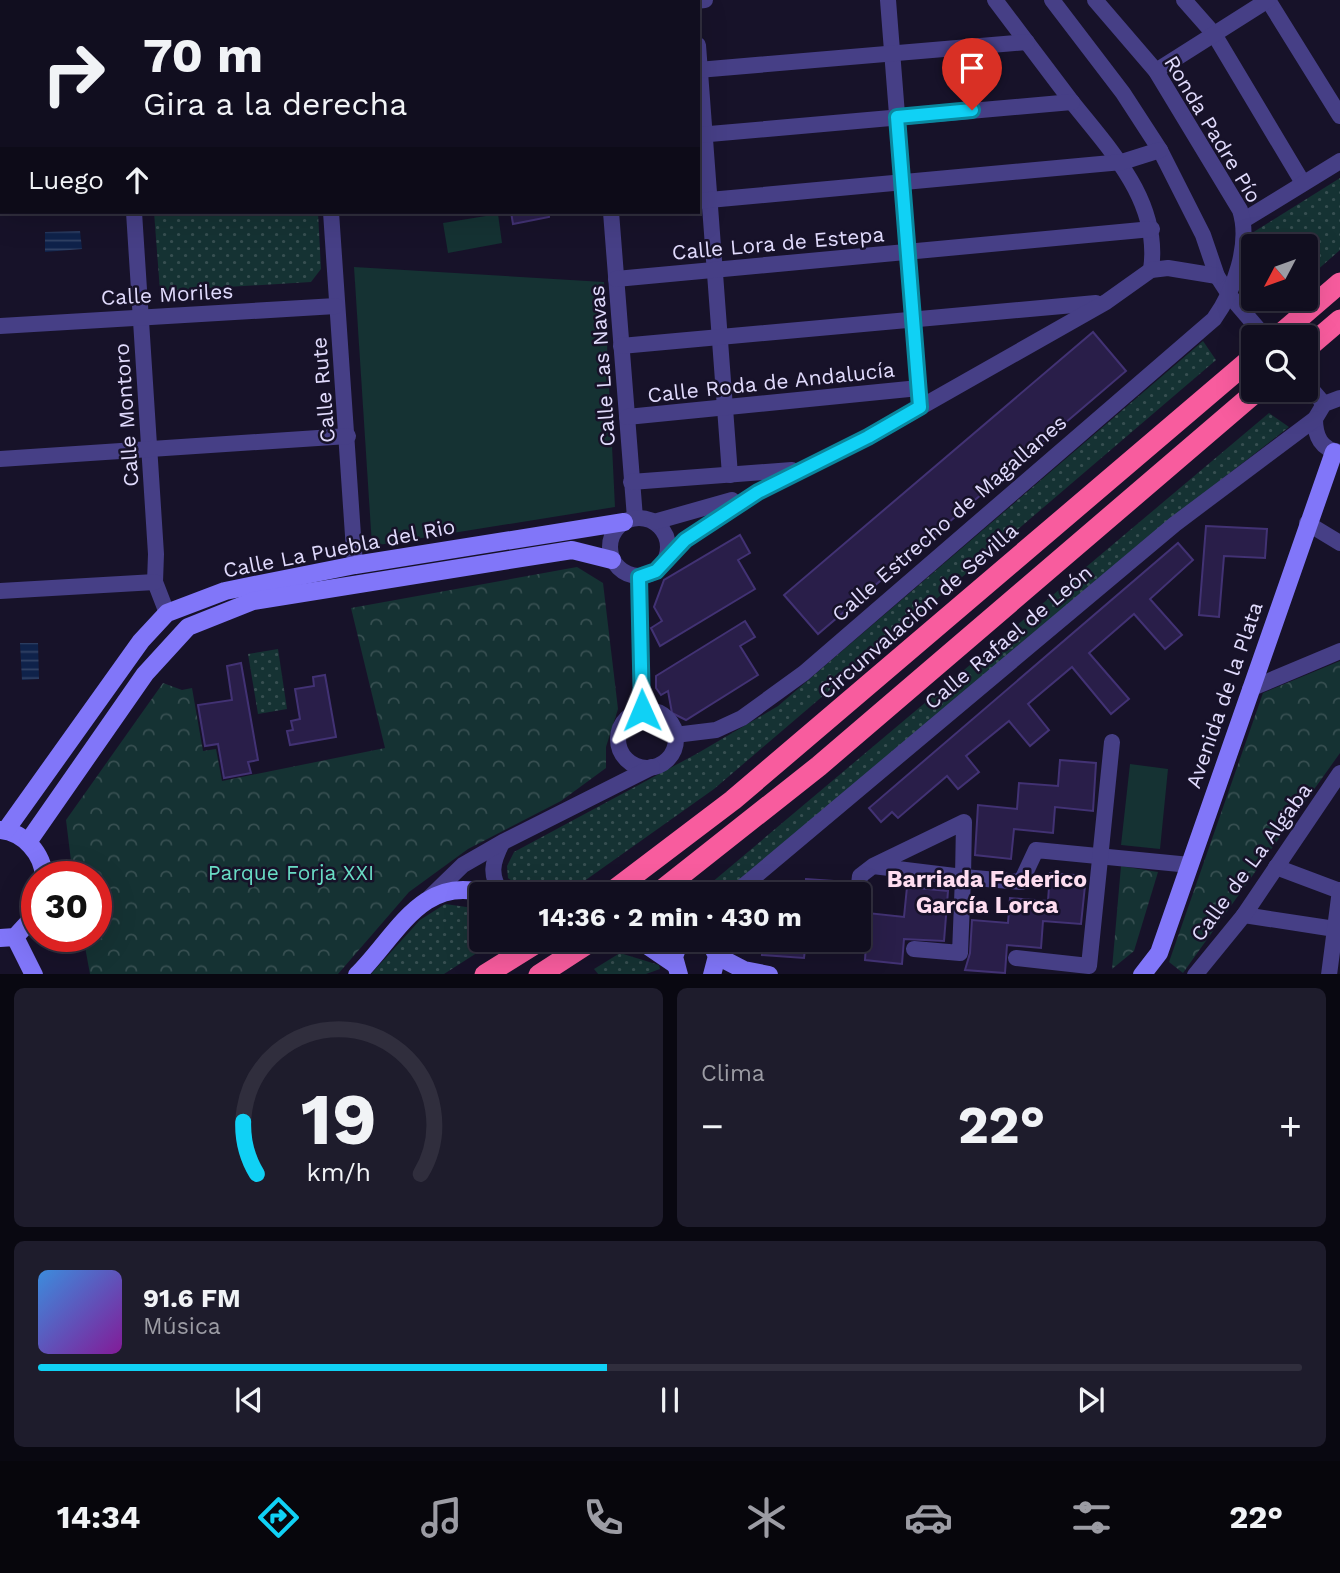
<!DOCTYPE html>
<html lang="es">
<head>
<meta charset="utf-8">
<style>
  body { margin:0; font-family:"Work Sans",sans-serif; background:#1e1c2c; color:#f1f3f6; height:100vh; display:flex; flex-direction:column; font-size:26px; white-space:nowrap }
  * { box-sizing:border-box; margin:0 }
  p { font-size:23px; color:#9c9ca4 }
  .icon { flex:none; width:38px; height:38px; fill:none; stroke:currentColor; stroke-width:2; stroke-linecap:round; stroke-linejoin:round }
  .map { position:relative; height:974px; overflow:hidden }
  .side { display:flex; flex-direction:column; gap:14px; padding:14px; background:#090811; flex:1 }
  .side>* { flex:none }
  .top-card { position:absolute; left:0px; top:0px; width:700px; height:214px; box-shadow:0 7px 28px #0002,0 0 0 2px #302e3d; background:#110e1f; color:#f1f3f6; overflow:hidden }
  .needle { width:46px; rotate:229deg }
  .tools { position:absolute; left:1241px; top:234px; display:grid; gap:14px }
  .tools a { display:grid; place-items:center; width:77px; height:77px; border-radius:7px; background:#110e1f; box-shadow:0 7px 28px #0002,0 0 0 2px #302e3d; font-size:35px }
  .speed { position:absolute; left:21px; top:861px; display:flex; gap:14px; font-size:35px; font-weight:700; text-align:center }
  .speed>* { display:grid; place-content:center; width:91px; height:91px; border-radius:50%; background:#110e1f; box-shadow:0 7px 28px #0002,0 0 0 2px #302e3d; line-height:1 }
  .speed .limit { border:10px solid #d22; background:#fff; color:#111 }
  .pin { position:absolute; display:grid; place-items:center; width:60px; height:60px; color:#fff; margin:-72px -30px; border-radius:50% 50% 50% 0; rotate:-45deg; box-shadow:0 0 7px #0007 }
  .pin .icon { rotate:45deg }
  .me { position:absolute; width:77px; margin:-38px; rotate:359deg; stroke-linejoin:round; filter:drop-shadow(0 0 5px #0008) }
  .turn { display:flex; align-items:center; gap:24px; height:147px; padding:0 28px; font-size:32px }
  .turn .icon { width:91px; height:91px; stroke-width:2.5 }
  .turn b { display:block; font-size:49px; line-height:60px }
  .then { display:flex; align-items:center; height:66px; padding:0 28px; background:#0003; gap:14px; font-size:26px }
  .big { font-size:52px; font-weight:700; line-height:1.1 }
  .side .card { flex:1; display:flex; flex-direction:column; justify-content:center; gap:10px; min-width:0; padding:0 24px; border-radius:10px; background:#1e1c2c }
  .side .dial { align-items:center; gap:0 }
  .dial svg { height:182px; overflow:visible; fill:none; stroke:#302e3d; stroke-width:7; stroke-linecap:round; text-anchor:middle }
  .dial text { fill:#f1f3f6; stroke:none }
  .song { display:flex; align-items:center; gap:21px }
  .cover { width:84px; height:84px; border-radius:10px; background:linear-gradient(135deg,hsl(210 70% 55%),hsl(290 70% 35%)) }
  .played { height:7px; border-radius:4px; background:linear-gradient(90deg,#10d1f5 45%,#302e3d 45%) }
  .keys { display:flex; justify-content:space-around; direction:ltr }
  .heat { display:flex; justify-content:space-between; align-items:center; font-size:38px; direction:ltr }
  .side .tiles { flex:1; display:grid; gap:14px; grid-template-columns:1fr 1fr }
  .card:last-child { grid-column:span 2 }
  .trip { position:absolute; left:469px; top:882px; width:402px; height:70px; border-radius:7px; background:#110e1f; box-shadow:0 7px 28px #0002,0 0 0 2px #302e3d; font-weight:700; line-height:70px; text-align:center }
  .tabs { display:flex; height:112px; justify-content:space-around; align-items:center; background:#07060c; color:#9c9ca4 }
  .tabs .icon { width:49px; height:49px }
  .tabs .on { color:#10d1f5 }
  .tabs b { font-size:32px; color:#f1f3f6 }
  .map>svg:first-child { display:block }
</style>
</head>
<body>
<div class="map">
<svg width="1340" height="975" viewBox="0 0 1340 975">
  <defs>
    <pattern id="grass-dots" width="8" height="8" patternUnits="userSpaceOnUse" patternTransform="scale(1.75)"><rect width="8" height="8" fill="#153233"/><path d="M2 2h.1M6 6h.1" fill="none" stroke="#374f51" stroke-width="1.8" stroke-linecap="round"/></pattern>
    <pattern id="park-crowns" width="20" height="18" patternUnits="userSpaceOnUse" patternTransform="scale(1.75)"><rect width="20" height="18" fill="#153233"/><path d="M2 6a3 3 0 1 1 6 0M12 15a3 3 0 1 1 6 0" fill="none" stroke="#374f51"/></pattern>
    <pattern id="water-rules" width="6" height="5" patternUnits="userSpaceOnUse" patternTransform="scale(1.75)"><rect width="6" height="5" fill="#0f224a"/><path d="M0 2.5h6" fill="none" stroke="#324265"/></pattern>
  </defs>
  <rect width="100%" height="100%" fill="#171229"/>
  <g fill="url(#grass-dots)">
    <polygon points="1340,178 1340,250 1306,280 1306,247 1253,247 1253,290 1247,281 1252,233"/>
    <polygon points="154,212 318,212 321,269 311,282 160,291"/>
    <path d="M1203 341 1216 360 714 789 566 894C543 894 526 892 508 878L507 866 514 852 698 753 778 706Z"/>
    <polygon points="1269,413 1289,427 1173,517 729,894 698,894"/>
    <polygon points="278,649 287,709 258,714 248,654"/>
    <polygon points="445,904 481,909 481,940 497,940 444,974 371,974 420,920"/>
    <polygon points="620,953 659,965 660,969 646,974 599,975 594,969"/>
  </g>
  <g fill="url(#park-crowns)">
    <polygon points="577,567 603,583 618,709 606,747 606,768 561,801 468,849 409,892 338,974 90,974 83,936 96,936 96,877 73,877 66,820 163,683 182,690 192,688 203,751 216,749 222,781 385,748 351,608"/>
    <polygon points="1340,661 1340,753 1183,973 1169,962 1263,693"/>
    <polygon points="1121,866 1158,872 1134,951 1112,969"/>
  </g>
  <g fill="#153233">
    <polygon points="498,214 502,243 448,253 443,223"/>
    <polygon points="354,267 604,282 615,507 372,546"/>
    <polygon points="1130,764 1168,769 1160,849 1121,845"/>
  </g>
  <g fill="url(#water-rules)">
    <polygon points="80,231 82,249 45,252 45,232"/>
    <polygon points="20,643 38,643 39,679 22,680"/>
  </g>
  <g fill="#291e49" stroke="#423274" stroke-width="2">
    <polygon points="511,212 549,212 549,217 513,224"/>
    <polygon points="1093,332 1126,371 818,634 784,595"/>
    <polygon points="1206,526 1267,529 1265,558 1224,556 1219,617 1199,615"/>
    <polygon points="740,535 750,553 738,560 755,589 660,646 651,628 662,621 654,607 664,580"/>
    <polygon points="1178,543 1193,560 1150,599 1182,635 1165,649 1134,614 1089,653 1129,699 1111,714 1072,667 1028,704 1049,730 1030,746 1009,721 966,756 979,772 958,789 947,776 898,818 892,812 881,822 869,808"/>
    <polygon points="745,621 755,637 740,646 758,675 686,720 672,713 668,691 661,695 656,688 656,676"/>
    <polygon points="241,663 258,760 248,762 251,773 224,778 218,744 205,746 198,705 232,700 227,666"/>
    <polygon points="325,675 336,737 290,745 287,731 293,730 291,721 300,719 295,689 314,686 313,677"/>
    <polygon points="1060,760 1096,763 1093,811 1055,807 1053,833 1014,829 1011,859 975,855 978,805 1017,809 1019,783 1058,786"/>
    <polygon points="1050,873 1086,876 1081,924 1043,921 1041,948 1007,945 1005,973 965,970 970,953 972,920 1008,923 1010,898 1048,901"/>
    <polygon points="806,879 847,882 846,894 805,894"/>
    <polygon points="907,887 948,891 944,941 904,939 902,964 865,960 868,913 904,917"/>
    <polygon points="763,940 806,940 804,958 762,955"/>
  </g>
  <g fill="none" stroke-linecap="round" stroke-linejoin="round">
    <g stroke="#463f86" stroke-width="8">
      <polyline points="652,0 653,2"/>
      <polyline points="378,2 383,0"/>
      <polyline points="0,131 2,130"/>
    </g>
    <g stroke="#463f86" stroke-width="16">
      <polyline points="888,0 920,407"/>
      <path d="M995 0C1021 34 1046 68 1072 102 1111 151 1161 202 1151 270"/>
      <polyline points="1052,0 1123,93 1160,150 1203,235 1217,276 1230,296 1266,338"/>
      <polyline points="1184,0 1214,34 1303,183"/>
      <polyline points="1268,0 1340,116"/>
      <polyline points="686,2 705,0"/>
      <polyline points="698,45 730,475"/>
      <polyline points="698,70 1027,42"/>
      <polyline points="1156,71 1268,0"/>
      <polyline points="698,135 1072,102"/>
      <polyline points="0,184 2,183"/>
      <polyline points="698,201 1122,162 1160,150"/>
      <polyline points="134,212 156,554 155,582 167,613"/>
      <polyline points="331,212 355,565"/>
      <polyline points="611,212 635,518"/>
      <polyline points="1244,220 1340,161"/>
      <polyline points="616,279 1152,229"/>
      <polyline points="0,326 336,306"/>
      <polyline points="621,346 1096,303"/>
      <polyline points="1306,383 1324,404"/>
      <path d="M1340 398 1324 404 1315 419C1315 436 1321 450 1340 452"/>
      <polyline points="627,417 919,388"/>
      <polyline points="0,459 348,436"/>
      <polyline points="631,482 792,470"/>
      <circle cx="639" cy="547" r="29"/>
      <polyline points="654,522 732,500"/>
      <polyline points="1307,523 1340,543"/>
      <polyline points="667,558 685,540 758,492 868,437 1106,302 1151,270 1168,268 1217,276"/>
      <polyline points="639,577 642,711"/>
      <polyline points="0,591 155,582"/>
      <polyline points="1250,689 1340,651"/>
      <circle cx="647" cy="739" r="29"/>
      <path d="M675 735 716 730 742 718 804 673 1214 319C1234 291 1251 244 1240 210L1156 71 1095 0"/>
      <polyline points="1276,867 1340,891"/>
      <path d="M502 894C489 875 492 863 502 843"/>
      <polyline points="734,894 1175,524 1315,419"/>
      <polyline points="858,894 860,876 873,866 964,822 963,877 873,866"/>
      <polyline points="430,897 463,865 503,842 652,767"/>
      <polyline points="1244,915 1335,929"/>
      <polyline points="818,942 854,944 854,940"/>
      <polyline points="914,949 960,953 963,877 1021,882 1036,850 1190,865"/>
      <polyline points="1016,958 1089,966 1112,742"/>
      <polyline points="1195,975 1244,915 1340,773"/>
      <polyline points="1329,975 1340,890"/>
    </g>
    <g stroke="#8176f9" stroke-width="18">
      <path d="M0 830C24 832 43 854 44 877"/>
      <polyline points="6,830 141,641 167,613 225,591 355,565 624,522"/>
      <polyline points="28,842 145,674 188,627 253,601 572,550 612,560"/>
      <polyline points="15,937 34,975"/>
      <polyline points="0,938 15,937 37,913"/>
      <polyline points="628,940 648,946 673,963"/>
      <polyline points="703,940 712,946 717,956 712,975"/>
      <polyline points="717,956 744,970 769,975"/>
      <path d="M357 975C396 937 422 873 487 894"/>
      <polyline points="679,975 674,957 678,946 687,940"/>
      <polyline points="1142,975 1159,953 1334,452"/>
    </g>
    <g stroke="#f85c9e" stroke-width="21">
      <polyline points="1276,338 1340,283"/>
      <polyline points="1306,349 1340,320"/>
      <polyline points="609,894 733,800 1253,357"/>
      <polyline points="657,894 819,766 1258,390"/>
      <polyline points="485,975 541,940"/>
      <polyline points="539,975 593,940"/>
    </g>
  </g>
  <g fill="none" stroke-linecap="round" stroke-linejoin="round">
    <g stroke="#0a889f" stroke-width="18">
      <polyline id="route" points="642,710 639,577 656,571 685,540 758,492 868,437 920,407 897,117 972,110"/>
    </g>
    <use href="#route" stroke="#10d1f5" stroke-width="12"/>
  </g>
  <g text-anchor="middle" dominant-baseline="central" stroke-width="5" stroke-linejoin="round" paint-order="stroke">
    <g font-size="21" fill="#e1dbfd" stroke="#171229">
      <text transform="translate(1213 129) rotate(59)">Ronda Padre Pío</text>
      <text transform="translate(778 243) rotate(-5)">Calle Lora de Estepa</text>
      <text transform="translate(167 294) rotate(-3)">Calle Moriles</text>
      <text transform="translate(602 366) rotate(-94)">Calle Las Navas</text>
      <text transform="translate(771 382) rotate(-6)">Calle Roda de Andalucía</text>
      <text transform="translate(323 390) rotate(-95)">Calle Rute</text>
      <text transform="translate(126 415) rotate(-94)">Calle Montoro</text>
      <text transform="translate(949 518) rotate(-41)">Calle Estrecho de Magallanes</text>
      <text transform="translate(339 548) rotate(-11)">Calle La Puebla del Rio</text>
      <text transform="translate(918 611) rotate(-41)">Circunvalación de Sevilla</text>
      <text transform="translate(1008 637) rotate(-40)">Calle Rafael de León</text>
      <text transform="translate(1224 695) rotate(-71)">Avenida de la Plata</text>
      <text transform="translate(1251 862) rotate(-54)">Calle de La Algaba</text>
    </g>
    <g font-size="21" fill="#69dcc5" stroke="#171229">
      <text x="291" y="872">Parque Forja XXI</text>
    </g>
    <g font-size="23" font-weight="bold" fill="#feddf0" stroke="#171229">
      <text x="987" y="879">Barriada Federico<tspan x="987" dy="26">García Lorca</tspan></text>
    </g>
  </g>
</svg>
<div class="tools">
<a><svg class="needle" viewBox="-14 -14 28 28"><path d="M0-13l5 13h-10z" fill="#e53935"/><path d="M0 13l5-13h-10z" fill="#9c9ca4"/></svg></a>
<a><svg class="icon" aria-label="search" viewBox="0 0 24 24"><circle cx="10" cy="10" r="6"/><path d="M15 15l6 6"/></svg></a>
</div>
<div class="speed"><div class="limit">30</div></div>
<div class="pin" style="left:972px;top:110px;background:#d93025"><svg class="icon" aria-label="arrive" viewBox="0 0 24 24"><path d="M6 21V4h12l-3 4 3 4H6"/></svg></div>
<svg class="me" style="left:642px;top:710px" viewBox="-20 -20 40 40"><path d="M0-17L14 15 0 8-14 15z" fill="#10d1f5" stroke="#fff" stroke-width="4"/></svg>
<div class="trip">14:36 · 2 min · 430 m</div>
<div class="top-card">
<div class="turn"><svg class="icon" aria-label="right" viewBox="0 0 24 24"><path d="M7 20v-9h11M14 6l5 5-5 5"/></svg><div><b>70 m</b>Gira a la derecha</div></div>
<div class="then">Luego<svg class="icon" aria-label="ahead" viewBox="0 0 24 24"><path d="M12 20V5M6 11l6-6 6 6"/></svg></div>
</div>
</div>
<section class="side">
<div class="tiles">
<div class="card dial"><svg viewBox="0 0 100 80">
<path d="M14 69A42 42 0 1 1 86 69"/>
<path d="M14 69A42 42 0 0 1 8 46" stroke="#10d1f5"/>
<text x="50" y="56" font-size="32" font-weight="700">19</text>
<text x="50" y="72" font-size="11">km/h</text>
</svg></div>
<div class="card"><p>Clima</p>
<div class="heat"><a>−</a><b class="big">22°</b><a>+</a></div>
</div>
<div class="card">
<div class="song"><i class="cover"></i><div><b>91.6 FM</b><p>Música</p></div></div>
<div class="played"></div>
<div class="keys"><svg class="icon" aria-label="previous" viewBox="0 0 24 24"><path d="M18 5L8 12l10 7zM5 5v14"/></svg><svg class="icon" aria-label="pause" viewBox="0 0 24 24"><path d="M8 5v14M16 5v14"/></svg><svg class="icon" aria-label="next" viewBox="0 0 24 24"><path d="M6 5l10 7-10 7zM19 5v14"/></svg></div>
</div>
</div>
</section>
<nav class="tabs">
<b>14:34</b>
<svg class="icon on" aria-label="directions" viewBox="0 0 24 24"><path d="M12 3l9 9-9 9-9-9zM9 14v-3h6M13 9l2 2-2 2"/></svg>
<svg class="icon" aria-label="music" viewBox="0 0 24 24"><path d="M9 18V5l10-2v13"/><circle cx="6" cy="18" r="3"/><circle cx="16" cy="16" r="3"/></svg>
<svg class="icon" aria-label="phone" viewBox="0 0 24 24"><path d="M5 4h4l2 5-3 2q2 4 5 5l2-3 5 2v4C11 20 4 13 5 4z"/></svg>
<svg class="icon" aria-label="climate" viewBox="0 0 24 24"><path d="M12 3v18M4 7l16 10M4 17L20 7"/></svg>
<svg class="icon" aria-label="car" viewBox="0 0 24 24"><path d="M5 17H2v-5l4-1 3-4h7l3 4 3 1v5h-3M9 17h6M6 11h13"/><circle cx="7" cy="17" r="2"/><circle cx="17" cy="17" r="2"/></svg>
<svg class="icon" aria-label="filters" viewBox="0 0 24 24"><path d="M4 7h16M4 17h16"/><circle cx="9" cy="7" r="2"/><circle cx="15" cy="17" r="2"/></svg>
<b>22°</b>
</nav>
</body>
</html>
